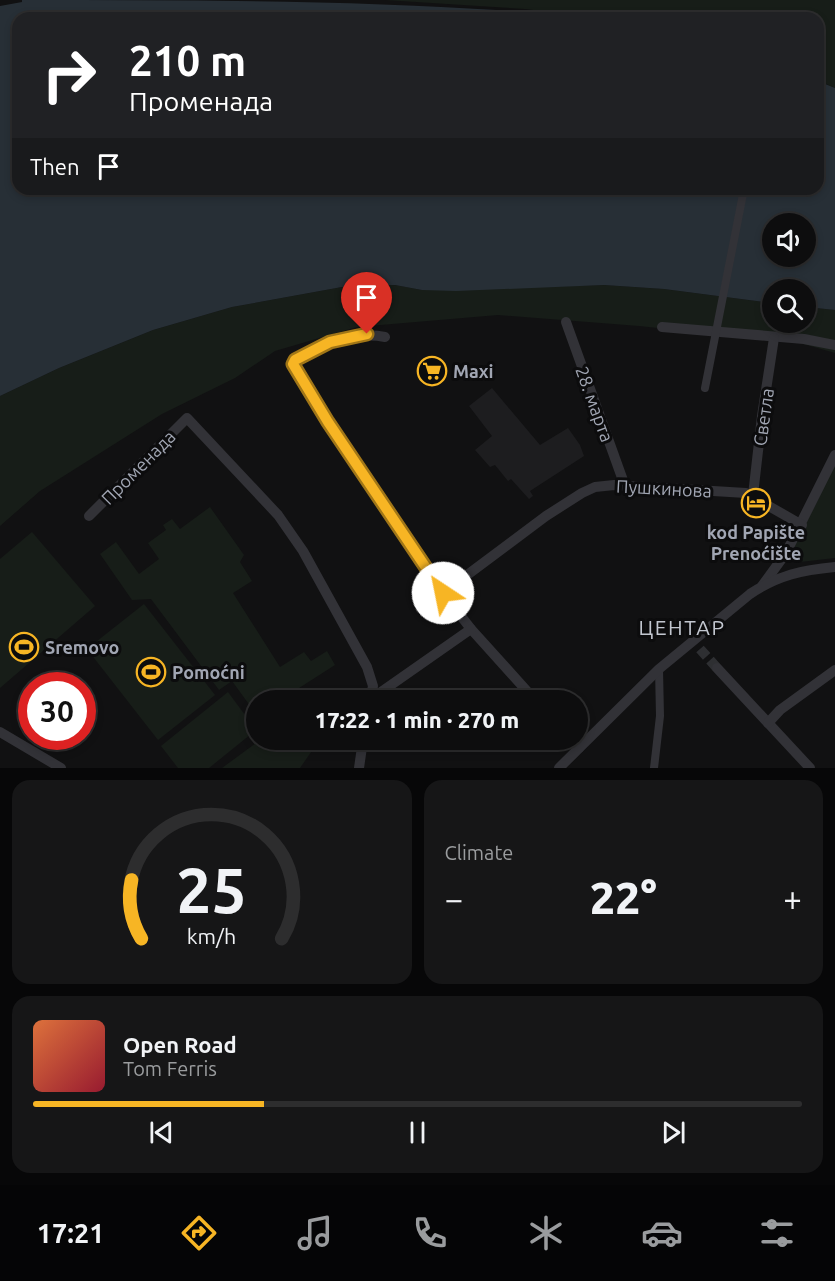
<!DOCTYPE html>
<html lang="en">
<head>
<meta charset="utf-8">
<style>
  body { margin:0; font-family:Ubuntu,sans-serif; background:#161617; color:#f1f3f6; height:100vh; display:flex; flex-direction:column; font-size:22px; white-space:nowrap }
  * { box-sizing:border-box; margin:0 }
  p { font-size:20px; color:#9a9c9e }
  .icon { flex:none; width:33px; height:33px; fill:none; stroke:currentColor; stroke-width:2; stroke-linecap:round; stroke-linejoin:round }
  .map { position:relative; height:768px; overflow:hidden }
  .sheet { display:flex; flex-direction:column; gap:12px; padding:12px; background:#070708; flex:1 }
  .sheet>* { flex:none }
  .hud { position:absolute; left:12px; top:12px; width:812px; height:183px; border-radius:18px; box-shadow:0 3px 9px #0003,0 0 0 2px #2d2d2e; background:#202124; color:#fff; overflow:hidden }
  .fabs { position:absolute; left:762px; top:213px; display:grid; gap:12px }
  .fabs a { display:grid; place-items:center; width:54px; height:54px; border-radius:50%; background:#0d0d0e; box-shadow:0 3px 9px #0003,0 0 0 2px #2d2d2e; font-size:30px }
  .speed { position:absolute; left:18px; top:672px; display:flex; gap:12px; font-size:30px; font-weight:700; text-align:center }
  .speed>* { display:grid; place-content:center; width:78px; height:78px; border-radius:50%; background:#0d0d0e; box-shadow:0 3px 9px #0003,0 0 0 2px #2d2d2e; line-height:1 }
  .speed .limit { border:9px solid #d22; background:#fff; color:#111 }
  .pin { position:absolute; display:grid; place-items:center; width:51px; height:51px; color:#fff; margin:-62px -26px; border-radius:50% 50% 50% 0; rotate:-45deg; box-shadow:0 0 6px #0007 }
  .pin .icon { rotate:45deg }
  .me { position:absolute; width:66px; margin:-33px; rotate:326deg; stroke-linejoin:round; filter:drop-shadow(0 0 4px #0008) }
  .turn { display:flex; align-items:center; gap:21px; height:126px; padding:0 18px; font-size:27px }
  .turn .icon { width:78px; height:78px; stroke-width:2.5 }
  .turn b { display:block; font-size:42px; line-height:51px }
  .then { display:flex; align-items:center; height:57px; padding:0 18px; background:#0003; gap:12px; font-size:22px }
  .big { font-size:45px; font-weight:800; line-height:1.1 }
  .sheet .widget { flex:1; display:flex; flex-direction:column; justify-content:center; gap:9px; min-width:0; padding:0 21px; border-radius:18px; background:#161617 }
  .sheet .dial { align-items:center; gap:0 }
  .dial svg { height:156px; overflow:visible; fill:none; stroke:#2d2d2e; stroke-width:7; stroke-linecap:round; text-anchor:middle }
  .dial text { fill:#f1f3f6; stroke:none }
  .song { display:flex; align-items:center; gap:18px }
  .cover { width:72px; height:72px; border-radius:9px; background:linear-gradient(135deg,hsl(20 70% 55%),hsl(350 70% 35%)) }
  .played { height:6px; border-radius:3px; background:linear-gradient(90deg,#f7b524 30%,#2d2d2e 30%) }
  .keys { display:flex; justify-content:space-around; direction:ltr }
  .heat { display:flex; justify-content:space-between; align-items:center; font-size:33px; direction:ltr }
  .sheet .tiles { flex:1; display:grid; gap:12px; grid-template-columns:1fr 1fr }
  .widget:last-child { grid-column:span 2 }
  .trip { position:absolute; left:246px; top:690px; width:342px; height:60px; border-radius:30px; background:#0d0d0e; box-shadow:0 3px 9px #0003,0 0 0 2px #2d2d2e; font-weight:800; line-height:60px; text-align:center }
  .tab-bar { display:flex; height:96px; justify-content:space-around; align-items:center; background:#050506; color:#9a9c9e }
  .tab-bar .icon { width:42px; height:42px }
  .tab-bar .current { color:#f7b524 }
  .tab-bar b { font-size:27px; color:#f1f3f6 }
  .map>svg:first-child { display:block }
</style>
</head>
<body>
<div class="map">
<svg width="835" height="768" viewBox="0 0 835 768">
  <rect width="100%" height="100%" fill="#111112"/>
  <polygon fill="#1d1d1f" points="492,388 540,445 568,428 580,445 584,456 530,491 533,496 529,499 511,479 508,481 495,465 490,467 475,450 492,436 469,406"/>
  <g fill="#171d18">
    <polygon points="385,0 835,0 835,88 818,80 818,18 599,18 525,9"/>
    <polygon points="395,285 422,290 604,285 664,289 772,303 772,322 806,322 806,307 835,310 835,353 800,343 639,326 498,315 357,327 275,351 235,378 162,414 40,491 0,526 0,396 59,368 153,330 232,307 342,287"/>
    <polygon points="835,465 835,558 800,562 793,555 793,550"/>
    <polygon points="210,507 244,555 240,562 252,581 233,593 280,667 304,652 311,661 327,651 335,665 285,697 287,700 256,700 256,714 232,681 219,690 151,599 132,600 100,554 116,542 139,574 159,559 148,543 166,530 163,525 172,519 180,529"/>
    <polygon points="32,532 95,606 0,688 0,559"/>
    <polygon points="144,604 215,695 158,740 87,649"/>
    <polygon points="228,692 256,730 209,768 178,768 161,746"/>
    <polygon points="260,740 312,740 316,745 300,768 222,768"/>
  </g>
  <path fill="#272f36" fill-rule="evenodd" d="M22 0C214 0 409 0 600 18H18V189H818V81L835 88V310L806 307V290H772V303L664 289 604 285 456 291 422 290 395 285 342 287 232 307 153 330 59 368 0 396V6L22 2ZM772 224H806V256H772Z"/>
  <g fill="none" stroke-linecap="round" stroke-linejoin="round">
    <polyline stroke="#2e2f32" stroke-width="10" stroke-dasharray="10 5" stroke-linecap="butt" points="700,649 717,668"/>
    <polyline stroke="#323237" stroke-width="8" points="654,768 660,716 659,669"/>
    <g stroke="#323237" stroke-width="10">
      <polyline points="566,322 625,486"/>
      <polyline points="662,327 804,339 835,345"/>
      <path d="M385 337C352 331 324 345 295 360L293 366 328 422 443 593 471 629 535 700"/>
      <polyline points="753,495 762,416 774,338"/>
      <polyline points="89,516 187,418 278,515 303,551 367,667 373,686 370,700"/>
      <polyline points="762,586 786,553 835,455"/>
      <polyline points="443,593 546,516 582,493 595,487 614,485 746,493 802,525"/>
      <polyline points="717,668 810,768"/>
      <polyline points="371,699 471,629"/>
      <polyline points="768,723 780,710 835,670"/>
      <polyline points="0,732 61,768"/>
      <polyline points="571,740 579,748"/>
      <polyline points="359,768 363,740"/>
      <path d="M559 768 659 669 750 594C778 575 803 570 835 567"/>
    </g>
    <polyline stroke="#323237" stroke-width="8" points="705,388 744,189"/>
  </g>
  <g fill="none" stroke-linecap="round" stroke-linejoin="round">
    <g stroke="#a17617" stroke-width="15">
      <polyline id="route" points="367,334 330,342 295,360 293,364 328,422 443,593"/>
    </g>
    <use href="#route" stroke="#f7b524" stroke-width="10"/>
  </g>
  <defs>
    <g id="supermarket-ring" transform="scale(1.5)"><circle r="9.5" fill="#0c0c0d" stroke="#f7b524" stroke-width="1.5"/><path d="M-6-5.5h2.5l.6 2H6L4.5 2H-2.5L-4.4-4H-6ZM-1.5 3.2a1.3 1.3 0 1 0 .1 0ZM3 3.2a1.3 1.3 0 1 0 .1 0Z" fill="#f7b524"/></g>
    <g id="hotel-ring" transform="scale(1.5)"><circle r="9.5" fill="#0c0c0d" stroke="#f7b524" stroke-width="1.5"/><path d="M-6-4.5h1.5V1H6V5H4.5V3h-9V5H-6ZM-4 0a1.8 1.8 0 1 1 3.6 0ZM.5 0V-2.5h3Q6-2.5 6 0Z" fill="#f7b524"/></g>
    <g id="stadium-ring" transform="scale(1.5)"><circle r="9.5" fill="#0c0c0d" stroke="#f7b524" stroke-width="1.5"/><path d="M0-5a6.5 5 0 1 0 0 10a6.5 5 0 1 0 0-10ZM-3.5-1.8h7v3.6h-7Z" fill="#f7b524"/></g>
  </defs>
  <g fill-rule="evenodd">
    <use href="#supermarket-ring" x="432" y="371"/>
    <use href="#hotel-ring" x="756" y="503"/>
    <use href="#stadium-ring" x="24" y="647"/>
    <use href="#stadium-ring" x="151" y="672"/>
  </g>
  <g text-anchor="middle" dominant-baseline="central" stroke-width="6" stroke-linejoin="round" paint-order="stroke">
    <g font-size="18" font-weight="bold" fill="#a1a6b3" stroke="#0c0c0d" text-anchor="start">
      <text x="453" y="371">Maxi</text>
      <text x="756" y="532" text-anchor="middle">kod Papište<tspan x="756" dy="21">Prenoćište</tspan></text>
      <text x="45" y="647">Sremovo</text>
      <text x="172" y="672">Pomoćni</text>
    </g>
    <g font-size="18" fill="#a1a6b3" stroke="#0c0c0d">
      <text transform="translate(595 404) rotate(70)">28. марта</text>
      <text transform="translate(763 417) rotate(-82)">Светла</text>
      <text transform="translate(138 467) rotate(-45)">Променада</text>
      <text transform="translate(664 488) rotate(3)">Пушкинова</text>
    </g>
    <g font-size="21" letter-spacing="1.5" fill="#c2c6cf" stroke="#0c0c0d">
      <text x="682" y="627">ЦЕНТАР</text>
    </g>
  </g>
</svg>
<div class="fabs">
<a><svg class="icon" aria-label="sound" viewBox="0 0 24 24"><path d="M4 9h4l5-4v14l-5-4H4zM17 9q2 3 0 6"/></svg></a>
<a><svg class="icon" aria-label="search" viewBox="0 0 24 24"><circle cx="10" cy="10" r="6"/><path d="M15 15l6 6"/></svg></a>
</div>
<div class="speed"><div class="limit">30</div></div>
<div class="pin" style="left:367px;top:334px;background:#d93025"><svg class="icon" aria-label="arrive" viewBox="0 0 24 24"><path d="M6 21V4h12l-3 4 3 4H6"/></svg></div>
<svg class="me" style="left:443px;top:593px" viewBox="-20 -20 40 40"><circle r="19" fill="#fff"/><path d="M0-13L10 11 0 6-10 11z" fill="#f7b524"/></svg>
<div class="trip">17:22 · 1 min · 270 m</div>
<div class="hud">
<div class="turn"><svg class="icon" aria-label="right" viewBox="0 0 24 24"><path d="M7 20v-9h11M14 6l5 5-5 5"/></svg><div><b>210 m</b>Променада</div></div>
<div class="then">Then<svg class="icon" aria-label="arrive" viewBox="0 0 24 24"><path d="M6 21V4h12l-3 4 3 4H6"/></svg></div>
</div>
</div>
<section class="sheet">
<div class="tiles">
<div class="widget dial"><svg viewBox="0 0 100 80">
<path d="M14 69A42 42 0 1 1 86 69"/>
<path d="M14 69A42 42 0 0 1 9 39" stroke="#f7b524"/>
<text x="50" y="56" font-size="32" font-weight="700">25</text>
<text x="50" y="72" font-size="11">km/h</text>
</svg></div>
<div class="widget"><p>Climate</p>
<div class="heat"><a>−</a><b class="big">22°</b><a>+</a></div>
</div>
<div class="widget">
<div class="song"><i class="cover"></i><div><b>Open Road</b><p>Tom Ferris</p></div></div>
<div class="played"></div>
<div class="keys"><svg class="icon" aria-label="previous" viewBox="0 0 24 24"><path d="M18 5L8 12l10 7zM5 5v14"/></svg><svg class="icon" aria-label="pause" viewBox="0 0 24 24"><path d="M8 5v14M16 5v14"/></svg><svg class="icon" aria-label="next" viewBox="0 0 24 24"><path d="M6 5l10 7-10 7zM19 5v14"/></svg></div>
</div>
</div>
</section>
<nav class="tab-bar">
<b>17:21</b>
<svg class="icon current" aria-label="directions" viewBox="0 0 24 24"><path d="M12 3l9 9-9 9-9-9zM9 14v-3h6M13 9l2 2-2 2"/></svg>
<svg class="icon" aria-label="music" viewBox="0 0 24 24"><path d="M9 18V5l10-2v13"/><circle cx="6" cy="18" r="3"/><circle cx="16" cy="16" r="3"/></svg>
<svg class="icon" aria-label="phone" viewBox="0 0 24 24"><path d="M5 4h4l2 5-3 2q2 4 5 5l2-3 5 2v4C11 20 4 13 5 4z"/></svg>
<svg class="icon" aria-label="climate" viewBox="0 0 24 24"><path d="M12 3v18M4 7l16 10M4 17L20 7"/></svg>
<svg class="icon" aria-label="car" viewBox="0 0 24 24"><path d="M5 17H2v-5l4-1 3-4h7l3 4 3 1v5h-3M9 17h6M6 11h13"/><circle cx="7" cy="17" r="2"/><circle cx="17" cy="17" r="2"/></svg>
<svg class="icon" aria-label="filters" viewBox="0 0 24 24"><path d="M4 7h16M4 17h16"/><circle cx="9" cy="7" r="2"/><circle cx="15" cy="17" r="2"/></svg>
</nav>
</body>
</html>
